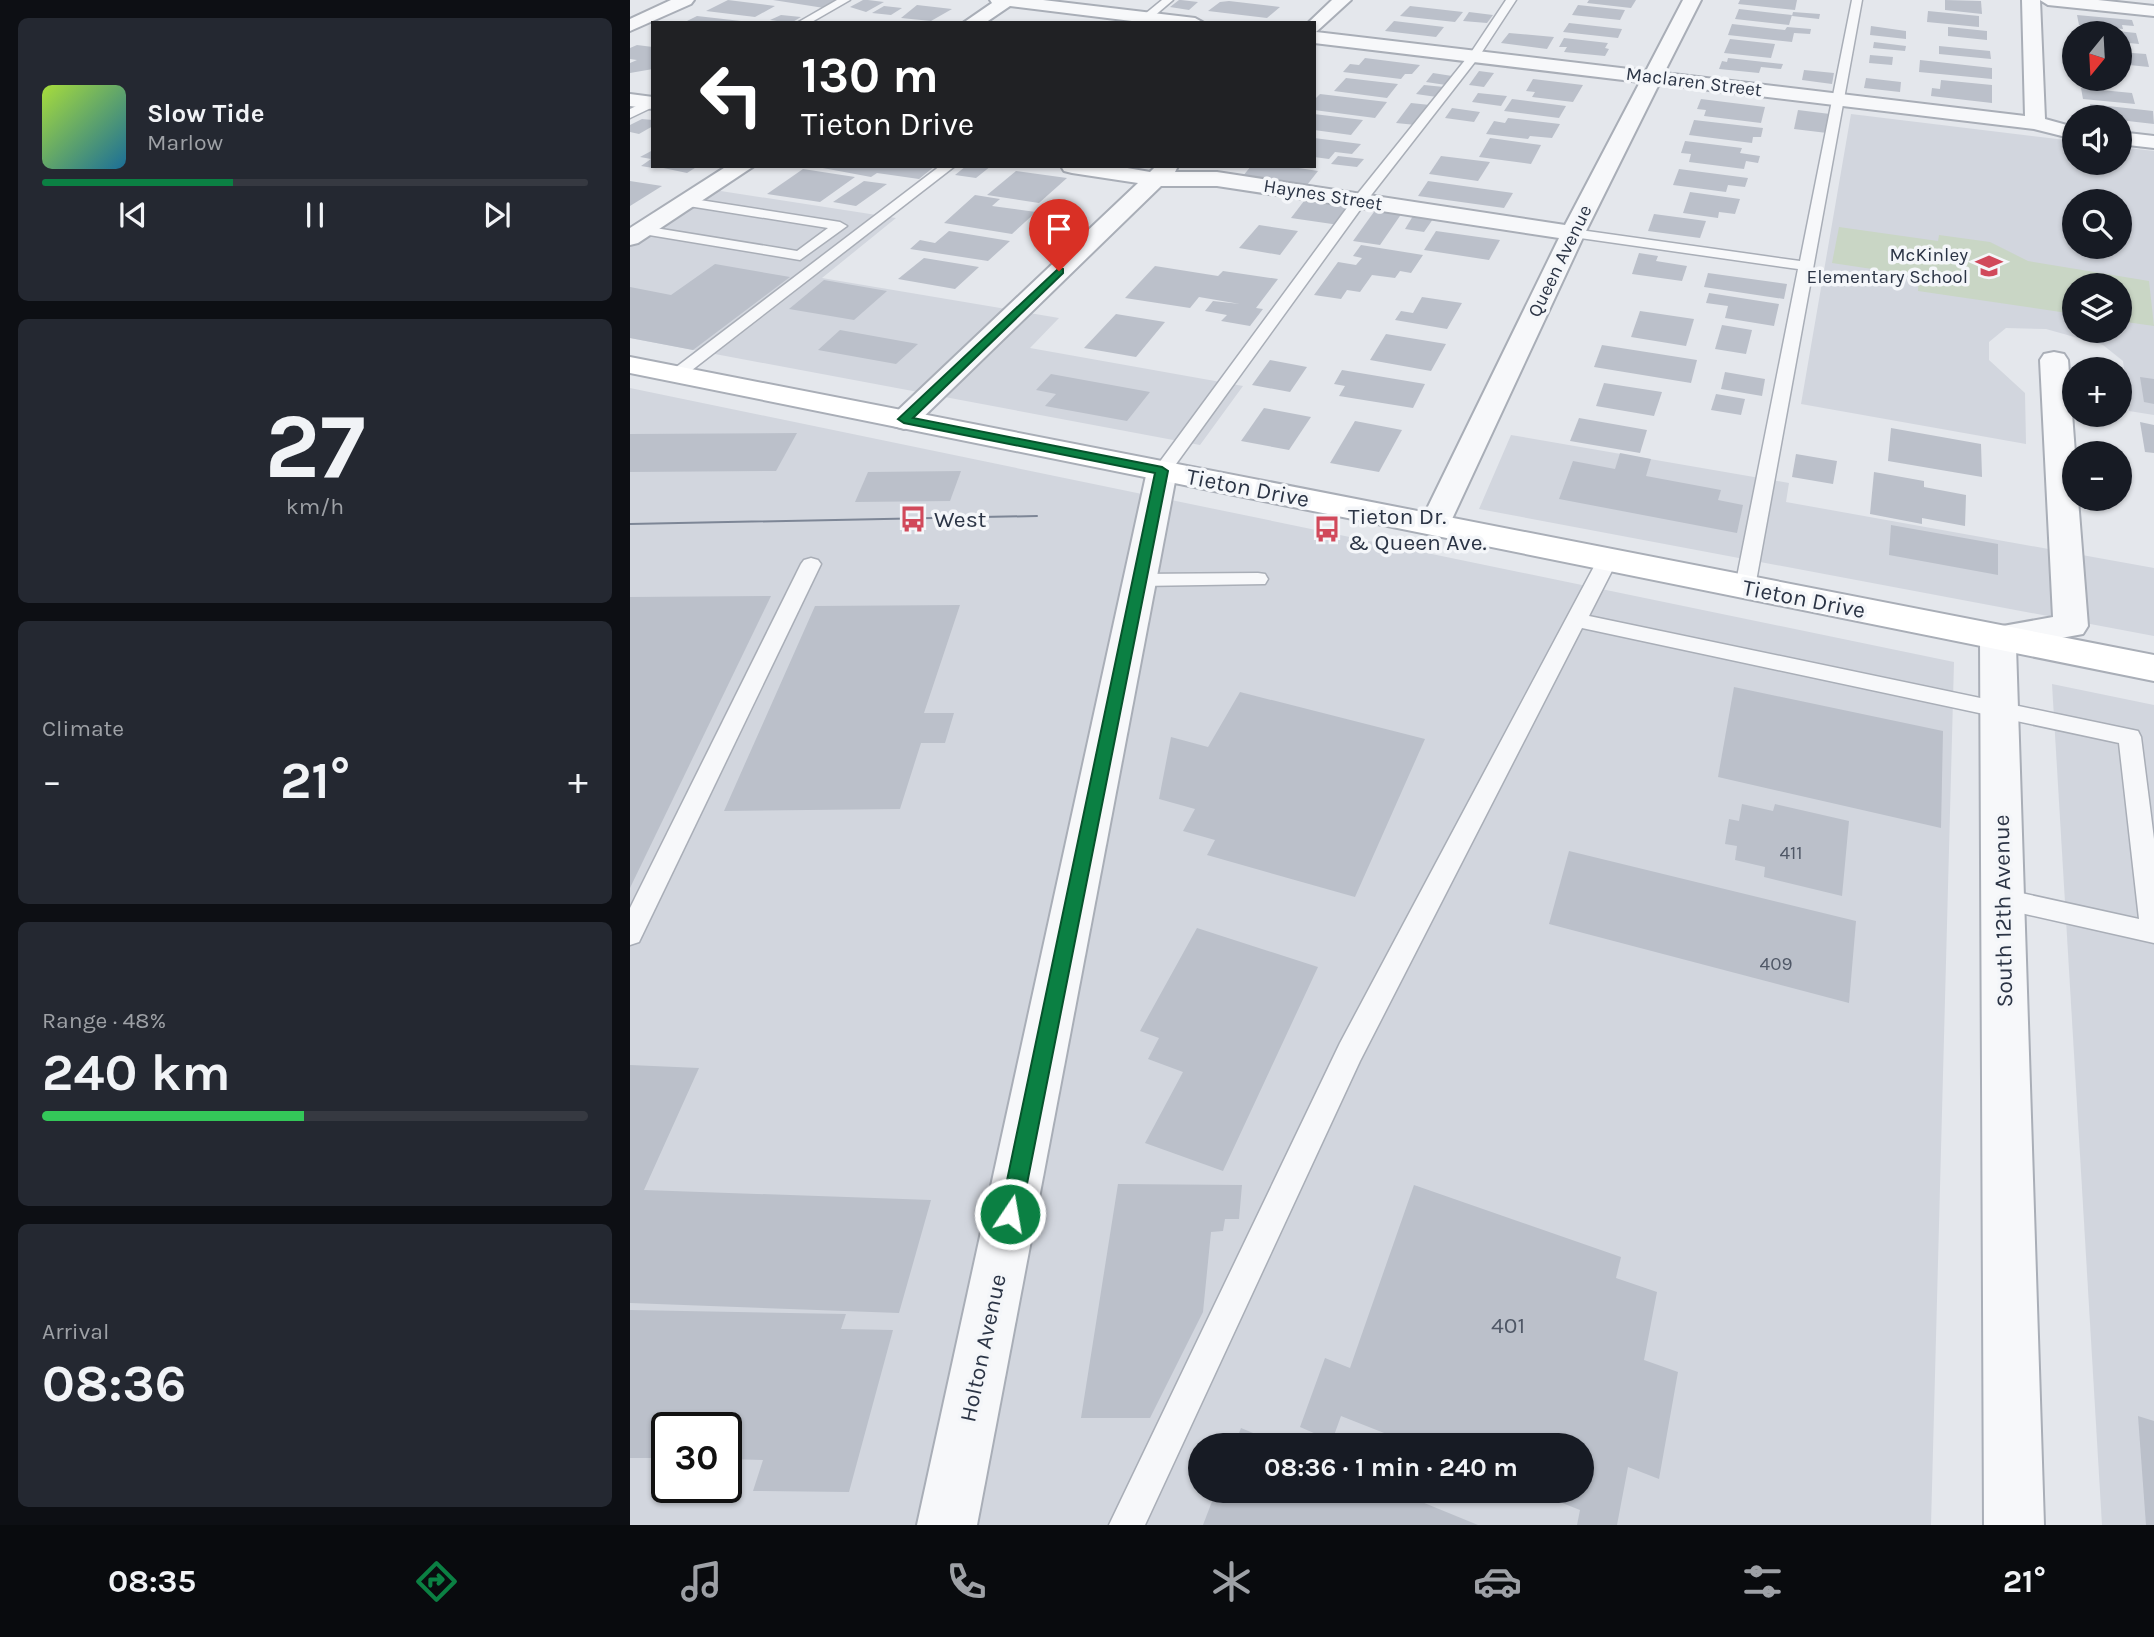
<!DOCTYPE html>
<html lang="en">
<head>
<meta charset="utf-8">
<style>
  body { margin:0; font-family:Karla,sans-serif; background:#242831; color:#f1f3f6; height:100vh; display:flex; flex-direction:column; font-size:26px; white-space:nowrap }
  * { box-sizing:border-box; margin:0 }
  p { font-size:23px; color:#9ea1a6 }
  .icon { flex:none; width:38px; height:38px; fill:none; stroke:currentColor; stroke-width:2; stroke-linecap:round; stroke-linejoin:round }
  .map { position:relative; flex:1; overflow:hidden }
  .sheet { display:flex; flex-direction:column; gap:18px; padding:18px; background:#0d0f14; width:630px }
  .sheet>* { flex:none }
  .top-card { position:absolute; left:21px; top:21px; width:665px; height:147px; border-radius:0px; box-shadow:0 2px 5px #0004; background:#202124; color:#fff; overflow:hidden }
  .needle { width:46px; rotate:198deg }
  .tools { position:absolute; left:1432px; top:21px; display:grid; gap:14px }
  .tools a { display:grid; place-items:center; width:70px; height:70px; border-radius:50%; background:#171b24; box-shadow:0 2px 5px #0004; font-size:35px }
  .speed { position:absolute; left:21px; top:1412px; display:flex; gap:14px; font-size:35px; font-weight:700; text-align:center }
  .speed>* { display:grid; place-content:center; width:91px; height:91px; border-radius:50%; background:#171b24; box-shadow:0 2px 5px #0004; line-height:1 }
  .speed .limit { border:4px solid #111; border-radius:10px; background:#fff; color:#111 }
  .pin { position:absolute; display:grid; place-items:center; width:60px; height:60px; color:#fff; margin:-72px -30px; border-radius:50% 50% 50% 0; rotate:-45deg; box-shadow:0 0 7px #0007 }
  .pin .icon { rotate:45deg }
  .me { position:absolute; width:77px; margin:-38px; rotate:12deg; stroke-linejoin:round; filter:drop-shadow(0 0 5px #0008) }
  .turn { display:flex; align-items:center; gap:24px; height:147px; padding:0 35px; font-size:32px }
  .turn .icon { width:91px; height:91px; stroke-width:2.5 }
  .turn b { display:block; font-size:49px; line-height:60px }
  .big { font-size:52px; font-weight:700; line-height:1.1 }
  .sheet .tile { flex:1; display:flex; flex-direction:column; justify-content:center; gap:10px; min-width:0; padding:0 24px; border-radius:10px; background:#242831 }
  .sheet .dial { align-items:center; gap:0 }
  .dial b { font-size:91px; line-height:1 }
  .song { display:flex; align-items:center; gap:21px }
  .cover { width:84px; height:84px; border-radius:10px; background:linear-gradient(135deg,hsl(80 70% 55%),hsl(200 70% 35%)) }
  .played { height:7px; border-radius:4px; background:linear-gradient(90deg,#0b8043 35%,#363941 35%) }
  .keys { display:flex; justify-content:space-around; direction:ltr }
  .heat { display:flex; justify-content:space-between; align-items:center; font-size:38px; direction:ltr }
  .charge { height:10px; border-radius:5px; background:linear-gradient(90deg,#34c759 48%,#363941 0) }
  .trip { position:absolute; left:558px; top:1433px; width:406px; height:70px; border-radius:35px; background:#171b24; box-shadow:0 2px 5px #0004; font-weight:700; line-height:70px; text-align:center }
  .tab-bar { display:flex; height:112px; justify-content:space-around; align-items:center; background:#090b0e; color:#9ea1a6 }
  .tab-bar .icon { width:49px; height:49px }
  .tab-bar .current { color:#0b8043 }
  .tab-bar b { font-size:32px; color:#f1f3f6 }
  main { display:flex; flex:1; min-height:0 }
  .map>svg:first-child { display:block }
</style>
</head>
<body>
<main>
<section class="sheet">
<div class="tile">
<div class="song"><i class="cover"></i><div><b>Slow Tide</b><p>Marlow</p></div></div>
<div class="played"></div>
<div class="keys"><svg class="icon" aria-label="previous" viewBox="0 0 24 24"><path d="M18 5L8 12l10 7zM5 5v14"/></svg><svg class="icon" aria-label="pause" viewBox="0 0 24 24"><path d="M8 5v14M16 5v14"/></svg><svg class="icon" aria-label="next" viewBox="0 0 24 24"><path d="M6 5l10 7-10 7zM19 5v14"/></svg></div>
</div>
<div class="tile dial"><b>27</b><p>km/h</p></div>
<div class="tile"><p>Climate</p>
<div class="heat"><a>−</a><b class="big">21°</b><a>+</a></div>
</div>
<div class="tile"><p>Range · 48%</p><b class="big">240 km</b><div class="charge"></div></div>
<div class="tile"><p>Arrival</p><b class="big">08:36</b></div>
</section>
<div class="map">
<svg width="1524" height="1525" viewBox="0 0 1524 1525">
  <rect width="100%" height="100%" fill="#e4e7ec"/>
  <g fill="#d2d6de" fill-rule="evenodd">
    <path d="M1221 114 1444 141V163H1489V147L1524 151V415L1499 411 1493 361 1473 345 1416 329 1376 328 1359 342V360L1395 393 1396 444 1171 404ZM1444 201H1489V247H1444ZM1444 285H1489V331H1444Z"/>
    <polygon points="65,187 266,218 192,278 429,318 400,348 613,386 570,445 0,338 0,228"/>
    <path d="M0 388 1324 662 1301 1525H0ZM37 1428H96V1488H37ZM570 1446H952V1491H570Z"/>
    <polygon points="881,435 1159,483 1156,502 1524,568 1524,636 849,509"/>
    <polygon points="1422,684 1524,705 1524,1525 1472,1525"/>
  </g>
  <polygon fill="#c9d6c5" points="1209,227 1308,241 1309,235 1360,242 1398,261 1519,281 1524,326 1489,321 1489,285 1444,285 1444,314 1288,291 1289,276 1202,263"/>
  <g fill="#bbc0ca">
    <polygon points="98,0 145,6 125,17 76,11"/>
    <polygon points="143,0 208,0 194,8"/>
    <polygon points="233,0 238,0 254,2 236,12 220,7"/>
    <polygon points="549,0 551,0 568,2 559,10 540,7"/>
    <polygon points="959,0 1006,0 1001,8 957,3"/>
    <polygon points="1110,0 1167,0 1165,10 1108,4"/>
    <polygon points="1315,0 1351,1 1352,14 1315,10"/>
    <polygon points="599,1 650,7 637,18 578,11 590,2"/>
    <polygon points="287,5 322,9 301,21 271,18"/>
    <polygon points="948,5 995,10 990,20 942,15"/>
    <polygon points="254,6 272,8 261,15 242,13"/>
    <polygon points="780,6 833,12 825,22 770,16"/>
    <polygon points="1109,9 1162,15 1159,25 1105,19"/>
    <polygon points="1298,11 1349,16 1349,27 1297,22"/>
    <polygon points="839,12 863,15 857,23 833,21"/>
    <polygon points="1163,12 1190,14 1189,19 1162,16"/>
    <polygon points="151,15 171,17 161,23 140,20"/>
    <polygon points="1447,15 1502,20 1504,26 1492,25 1493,29 1449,25"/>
    <polygon points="67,16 111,21 111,23 53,23"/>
    <polygon points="764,21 814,27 806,37 755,31"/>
    <polygon points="939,23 992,29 988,38 933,32"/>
    <polygon points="1102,24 1155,30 1157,27 1181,29 1180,34 1164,33 1162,42 1098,35"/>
    <polygon points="1241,26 1276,31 1276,39 1240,35"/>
    <polygon points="1318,27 1357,31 1357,40 1318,36"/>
    <polygon points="1478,30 1506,33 1509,44 1489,42 1489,33 1478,33"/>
    <polygon points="879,33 924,37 917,49 871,43"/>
    <polygon points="934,38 978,43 975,48 979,49 975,56 934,52 937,47 929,47"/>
    <polygon points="1100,39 1145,44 1141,58 1094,53"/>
    <polygon points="1244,42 1276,46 1275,51 1243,48"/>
    <polygon points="7,45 23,47 23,69 0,73 0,63 7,60 0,59 0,48"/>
    <polygon points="1309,46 1360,51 1361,59 1309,54"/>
    <polygon points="1489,52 1516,54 1519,67 1489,64"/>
    <polygon points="1240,55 1263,57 1262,65 1239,63"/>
    <polygon points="735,58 790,65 782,74 775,74 771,79 713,72 720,64 729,65"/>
    <polygon points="1098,58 1153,64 1151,69 1131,67 1129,73 1089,69 1092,61 1097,62"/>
    <polygon points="1290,60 1362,68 1362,79 1289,72"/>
    <polygon points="1174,70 1204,73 1202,84 1172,80"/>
    <polygon points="849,71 864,73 854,87 839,85"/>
    <polygon points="803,73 822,76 816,85 796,82"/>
    <polygon points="716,78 768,84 757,98 704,91"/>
    <polygon points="1236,78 1271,82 1270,92 1234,88"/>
    <polygon points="903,79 953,85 943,102 902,97 905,92 896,91"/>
    <polygon points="1311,80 1362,85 1362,103 1301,96 1302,88 1310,89"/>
    <polygon points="794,85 814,87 807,97 786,94"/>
    <polygon points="1451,88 1502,93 1505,104 1453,99"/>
    <polygon points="848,93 877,96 871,106 842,102"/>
    <polygon points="690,94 757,102 745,118 684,110 684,100"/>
    <polygon points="882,99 936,106 929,118 874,111"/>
    <polygon points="1071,99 1135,107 1131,123 1074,116 1076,110 1067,109"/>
    <polygon points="781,103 800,105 786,125 766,123"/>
    <polygon points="1460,104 1523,111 1524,124 1489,120 1489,117 1463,117"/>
    <polygon points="822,108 850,112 844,122 815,118"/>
    <polygon points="1168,110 1200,114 1197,133 1164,129"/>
    <polygon points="684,114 733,120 721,135 684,130"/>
    <polygon points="878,118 930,124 922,138 900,136 898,139 856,134 864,121 875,123"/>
    <polygon points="12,119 23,120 23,126 9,134 0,132 0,125"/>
    <polygon points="1064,120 1133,128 1131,137 1123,137 1122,143 1059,135"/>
    <polygon points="684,138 731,144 722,154 705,152 699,159 684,157"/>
    <polygon points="860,138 911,145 901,164 849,157"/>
    <polygon points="1055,141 1112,148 1110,153 1130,156 1128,163 1116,161 1114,169 1059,162 1061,154 1051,153"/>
    <polygon points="23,150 23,168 11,166 21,159 10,157"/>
    <polygon points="708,156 734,159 727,167 701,164"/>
    <polygon points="811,156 860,162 848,181 799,174"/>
    <polygon points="24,166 68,166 57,173"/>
    <polygon points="182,166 305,166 289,179 247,173 241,177"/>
    <polygon points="336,166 361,166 346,178 325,175"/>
    <polygon points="621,166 656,166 688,171 677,185 613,176"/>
    <polygon points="173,169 225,177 190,202 137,194"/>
    <polygon points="1049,169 1118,178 1115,187 1098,185 1096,192 1043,185"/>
    <polygon points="386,171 437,178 409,203 357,195"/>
    <polygon points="0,181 32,186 0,206"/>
    <polygon points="234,181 257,184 226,206 203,202"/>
    <polygon points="798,181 883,193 874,208 788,196"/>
    <polygon points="1060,192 1110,199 1105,214 1089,212 1088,218 1053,213"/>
    <polygon points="345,195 370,199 362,206 406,212 382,234 314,223"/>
    <polygon points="674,201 721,208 709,225 661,218"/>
    <polygon points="746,209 772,213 750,245 723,241"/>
    <polygon points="1024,214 1076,221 1070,238 1018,231"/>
    <polygon points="783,216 803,219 794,232 775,229"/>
    <polygon points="629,225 668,231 650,255 609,248"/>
    <polygon points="319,231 380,241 358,261 280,249 290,240 305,243"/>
    <polygon points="806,231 870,240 859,260 794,250"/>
    <polygon points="731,245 793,255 781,273 770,271 765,278 742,275 730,292 717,290 711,299 684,295 708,262 726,265 732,258 723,256"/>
    <polygon points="1009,253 1028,256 1026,261 1057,266 1052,281 1002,274"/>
    <polygon points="294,258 349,267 325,289 268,279"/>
    <polygon points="85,264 160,277 63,350 0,338 0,287 41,295"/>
    <polygon points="525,266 588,276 593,271 648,279 626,308 633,309 620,326 591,321 597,315 575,311 583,301 610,304 569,297 560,308 495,298"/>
    <polygon points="1078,273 1157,284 1154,299 1074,287"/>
    <polygon points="194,280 257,291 224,320 159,309"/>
    <polygon points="1079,293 1149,304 1144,326 1095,318 1098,306 1076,303"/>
    <polygon points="792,297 832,303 817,329 765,320 771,311 783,313"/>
    <polygon points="1010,311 1064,319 1056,346 1001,337"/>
    <polygon points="486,314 535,322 506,357 454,348"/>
    <polygon points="1092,325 1122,330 1116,354 1085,349"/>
    <polygon points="210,330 288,344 266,364 188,350"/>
    <polygon points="756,334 816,344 801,371 740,360"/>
    <polygon points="972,345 1067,360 1061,383 964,367"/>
    <polygon points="640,360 677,367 660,392 622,385"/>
    <polygon points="712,370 795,384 783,408 709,396 715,386 704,384"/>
    <polygon points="1095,372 1135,379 1132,396 1091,389"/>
    <polygon points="421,374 520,392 497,421 415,406 426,394 406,390"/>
    <polygon points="1510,377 1524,379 1524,404 1514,402"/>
    <polygon points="974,383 1032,392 1024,416 966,406"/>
    <polygon points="1086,394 1115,399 1111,415 1081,410"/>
    <polygon points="634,408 681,417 659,450 611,441"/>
    <polygon points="949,418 1017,430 1010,453 940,441"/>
    <polygon points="725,421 772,430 749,472 700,463"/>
    <polygon points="1510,422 1524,425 1524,453 1515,452"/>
    <polygon points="1261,428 1351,444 1352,477 1258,461"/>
    <polygon points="167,433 146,471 0,472 0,434"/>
    <polygon points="990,453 1021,459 1016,476 1091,490 1088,500 1113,505 1107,533 929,499 943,461 985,469"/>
    <polygon points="1166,454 1207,461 1203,484 1162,477"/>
    <polygon points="331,471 320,501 225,502 238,472"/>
    <polygon points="1244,472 1294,481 1294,487 1336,495 1335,526 1292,518 1292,524 1240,514"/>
    <polygon points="1261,525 1368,544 1368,575 1259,555"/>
    <polygon points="141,596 0,888 0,597"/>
    <polygon points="330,605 294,713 324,713 315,743 291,743 270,809 94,811 185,606"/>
    <polygon points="1104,687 1313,731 1311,828 1088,777"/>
    <polygon points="610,692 795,739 725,897 577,855 585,840 553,831 565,809 529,799 541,737 578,747"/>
    <polygon points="1112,804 1143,811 1145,804 1219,821 1212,896 1134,877 1135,867 1105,860 1107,846 1095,844 1099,819 1109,821"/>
    <polygon points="939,851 1226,921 1219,1003 919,924"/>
    <polygon points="567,928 688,967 593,1171 515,1143 553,1072 518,1059 529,1038 510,1031"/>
    <polygon points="0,1065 69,1068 14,1190 301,1200 269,1313 0,1303"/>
    <polygon points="488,1184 612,1185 609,1219 595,1219 593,1231 581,1232 573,1312 520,1418 451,1418"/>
    <polygon points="784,1185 991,1257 986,1278 1027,1292 1014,1360 1048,1372 1029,1479 998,1467 987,1525 947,1525 950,1510 902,1491 952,1491 952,1446 787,1446 711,1416 702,1441 670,1427 695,1358 720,1368"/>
    <polygon points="0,1310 216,1314 211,1329 263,1330 219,1492 123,1491 133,1460 96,1459 96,1428 37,1428 37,1458 0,1458"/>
    <polygon points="1508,1416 1524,1421 1524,1525 1516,1525"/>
    <polygon points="611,1428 652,1445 652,1446 604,1446"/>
    <polygon points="586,1491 765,1491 848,1525 573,1525"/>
  </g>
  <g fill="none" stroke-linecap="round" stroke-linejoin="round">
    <g stroke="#a9aeb7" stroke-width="3">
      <g id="lane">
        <polygon points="207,0 220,0 180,23 167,23"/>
        <polygon points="532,0 543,0 516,23 504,23"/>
        <polygon points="876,0 886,0 848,58 735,203 538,475 526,475 523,471 526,467 725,197 840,54"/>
        <polygon points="1222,0 1232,0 1125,587 1122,592 1108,592 1105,587 1168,269 943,237 936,233 943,229 1170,261"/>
        <polygon points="23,98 23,107 0,118 0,109"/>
        <polygon points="310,166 325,166 53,377 41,377 39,374 41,371"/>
        <polygon points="57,198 210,222 217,226 170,260 13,234 6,230 13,226 167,251 198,228 52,205 50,202"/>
        <polygon points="978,553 985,555 988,559 959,616 1508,731 1511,737 1524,839 1524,943 1373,909 1364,906 1361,899 1364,892 1373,889 1509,919 1489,743 952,628 730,1061 515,1525 479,1525 710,1043 968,559 971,555"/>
        <polygon points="181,558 188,560 191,564 9,942 0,945 0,908 171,564 174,560"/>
        <polygon points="628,573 635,574 638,579 635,584 510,586 503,585 500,580 503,575 510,574"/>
      </g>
    </g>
    <g stroke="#a9aeb7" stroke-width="4">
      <g id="street">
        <polygon points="41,0 64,0 61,4 0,31 0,19"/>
        <polygon points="360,0 413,0 565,18 574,23 518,23 380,6 355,23 333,23 362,3"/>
        <polygon points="702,0 721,0 686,32 1016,71 1053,0 1071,0 1034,73 1395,116 1392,0 1468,0 1524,6 1524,16 1418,5 1410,0 1415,119 1444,127 1444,139 1404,129 1029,84 955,233 816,532 805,535 794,532 789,525 929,238 587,186 531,186 284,426 274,429 264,426 260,420 264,414 508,183 442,173 434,171 431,166 486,166 520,172 526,166 548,166 545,172 587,172 935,225 1010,82 684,43 684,23 678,23"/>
        <polygon points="0,94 23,97 23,109 0,106"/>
        <polygon points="1489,132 1524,136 1524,148 1489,144"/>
        <polygon points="97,166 124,166 8,243 0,245 0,228"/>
        <polygon points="1424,352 1434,354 1438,360 1445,453 1444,499 1448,499 1458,626 1453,634 1386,646 1414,1525 1354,1525 1350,637 1356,629 1423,617 1410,360 1414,354"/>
        <polygon points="532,462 543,465 547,471 347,1525 287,1525 517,471 521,465"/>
      </g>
    </g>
    <g stroke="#a9aeb7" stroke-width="4">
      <polygon id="secondary" points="0,357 1524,655 1524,681 0,373"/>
    </g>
    <use href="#lane" fill="#f7f8fa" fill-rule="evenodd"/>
    <use href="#street" fill="#f7f8fa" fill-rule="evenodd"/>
    <use href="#secondary" fill="#fff" fill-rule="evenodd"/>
    <polyline stroke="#7d8696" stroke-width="2" points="0,524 407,516"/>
  </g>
  <polygon fill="#0b8043" stroke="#07532c" stroke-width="2" points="429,268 433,269 433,273 283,418 532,467 538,471 391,1214 388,1222 380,1225 373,1222 370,1214 525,473 274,423 268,419"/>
  <defs>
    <g id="school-bare" transform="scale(2.1)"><path d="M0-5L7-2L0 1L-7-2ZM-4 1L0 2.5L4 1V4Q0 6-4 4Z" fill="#d1495b" stroke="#f4f6f9" stroke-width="2.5" paint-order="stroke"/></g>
    <g id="bus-bare" transform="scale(2.1)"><path d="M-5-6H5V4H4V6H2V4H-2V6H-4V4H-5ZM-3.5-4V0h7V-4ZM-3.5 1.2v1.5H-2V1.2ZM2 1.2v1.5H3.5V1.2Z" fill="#d1495b" stroke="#f4f6f9" stroke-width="2.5" paint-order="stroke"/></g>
  </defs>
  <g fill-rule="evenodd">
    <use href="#school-bare" x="1359" y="266"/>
    <use href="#bus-bare" x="283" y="519"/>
    <use href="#bus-bare" x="697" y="529"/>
  </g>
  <g text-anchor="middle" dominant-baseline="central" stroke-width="7" stroke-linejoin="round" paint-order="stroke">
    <g font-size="19" fill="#2b3445" stroke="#f4f6f9">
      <text transform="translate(1064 82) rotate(7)">Maclaren Street</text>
      <text transform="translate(693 195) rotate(9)">Haynes Street</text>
      <text transform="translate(930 261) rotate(-64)">Queen Avenue</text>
    </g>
    <g font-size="19" fill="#2b3445" stroke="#f4f6f9" text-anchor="end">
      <text x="1338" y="255">McKinley<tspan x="1338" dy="22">Elementary School</tspan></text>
    </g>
    <g font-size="19" fill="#4f5766">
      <text x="1161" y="853">411</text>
      <text x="1146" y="964">409</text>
    </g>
    <g font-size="23" fill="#2b3445" stroke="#f4f6f9">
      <text transform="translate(618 488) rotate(11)">Tieton Drive</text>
      <text transform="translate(1174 599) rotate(11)">Tieton Drive</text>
      <text transform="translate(1373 911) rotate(-91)">South 12th Avenue</text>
      <text transform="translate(353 1348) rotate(-78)">Holton Avenue</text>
    </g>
    <g font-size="23" fill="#2b3445" stroke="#f4f6f9" text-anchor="start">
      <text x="718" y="516">Tieton Dr.<tspan x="718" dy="26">&amp; Queen Ave.</tspan></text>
      <text x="304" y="519">West</text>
    </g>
    <g font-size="23" fill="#4f5766">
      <text x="878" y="1325">401</text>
    </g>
  </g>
</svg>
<div class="tools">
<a><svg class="needle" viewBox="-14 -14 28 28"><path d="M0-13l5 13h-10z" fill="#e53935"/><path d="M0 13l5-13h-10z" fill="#9ea1a6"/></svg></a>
<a><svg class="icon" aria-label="sound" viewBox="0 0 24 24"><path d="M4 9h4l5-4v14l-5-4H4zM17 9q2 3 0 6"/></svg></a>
<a><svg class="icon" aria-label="search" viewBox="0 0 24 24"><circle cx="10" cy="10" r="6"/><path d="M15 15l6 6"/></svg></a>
<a><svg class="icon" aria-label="layers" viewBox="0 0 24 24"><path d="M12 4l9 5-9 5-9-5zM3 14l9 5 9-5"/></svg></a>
<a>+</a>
<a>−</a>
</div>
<div class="speed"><div class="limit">30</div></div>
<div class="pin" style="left:429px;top:271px;background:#d93025"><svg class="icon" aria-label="arrive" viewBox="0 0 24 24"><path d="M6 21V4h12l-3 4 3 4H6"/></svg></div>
<svg class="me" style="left:380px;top:1214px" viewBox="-20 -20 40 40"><circle r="17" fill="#0b8043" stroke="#fff" stroke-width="3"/><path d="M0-11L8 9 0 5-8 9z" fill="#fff"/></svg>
<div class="trip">08:36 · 1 min · 240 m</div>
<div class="top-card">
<div class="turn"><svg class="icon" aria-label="left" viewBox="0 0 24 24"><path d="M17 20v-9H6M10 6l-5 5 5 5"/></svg><div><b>130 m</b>Tieton Drive</div></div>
</div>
</div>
</main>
<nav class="tab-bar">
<b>08:35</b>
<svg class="icon current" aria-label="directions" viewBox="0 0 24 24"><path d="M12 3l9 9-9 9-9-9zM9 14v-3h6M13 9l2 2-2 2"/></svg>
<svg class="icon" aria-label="music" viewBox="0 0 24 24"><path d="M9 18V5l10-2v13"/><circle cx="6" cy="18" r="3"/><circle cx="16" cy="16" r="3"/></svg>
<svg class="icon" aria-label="phone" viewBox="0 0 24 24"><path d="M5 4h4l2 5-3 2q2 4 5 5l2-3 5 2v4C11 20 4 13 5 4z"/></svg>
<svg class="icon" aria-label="climate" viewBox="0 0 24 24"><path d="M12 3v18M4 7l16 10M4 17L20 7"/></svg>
<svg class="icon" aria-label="car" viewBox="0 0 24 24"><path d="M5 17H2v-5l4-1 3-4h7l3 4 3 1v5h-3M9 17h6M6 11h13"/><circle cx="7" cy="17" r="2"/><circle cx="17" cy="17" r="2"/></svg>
<svg class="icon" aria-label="filters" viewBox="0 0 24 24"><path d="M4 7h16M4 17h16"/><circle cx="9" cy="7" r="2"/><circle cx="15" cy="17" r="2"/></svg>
<b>21°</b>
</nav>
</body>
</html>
